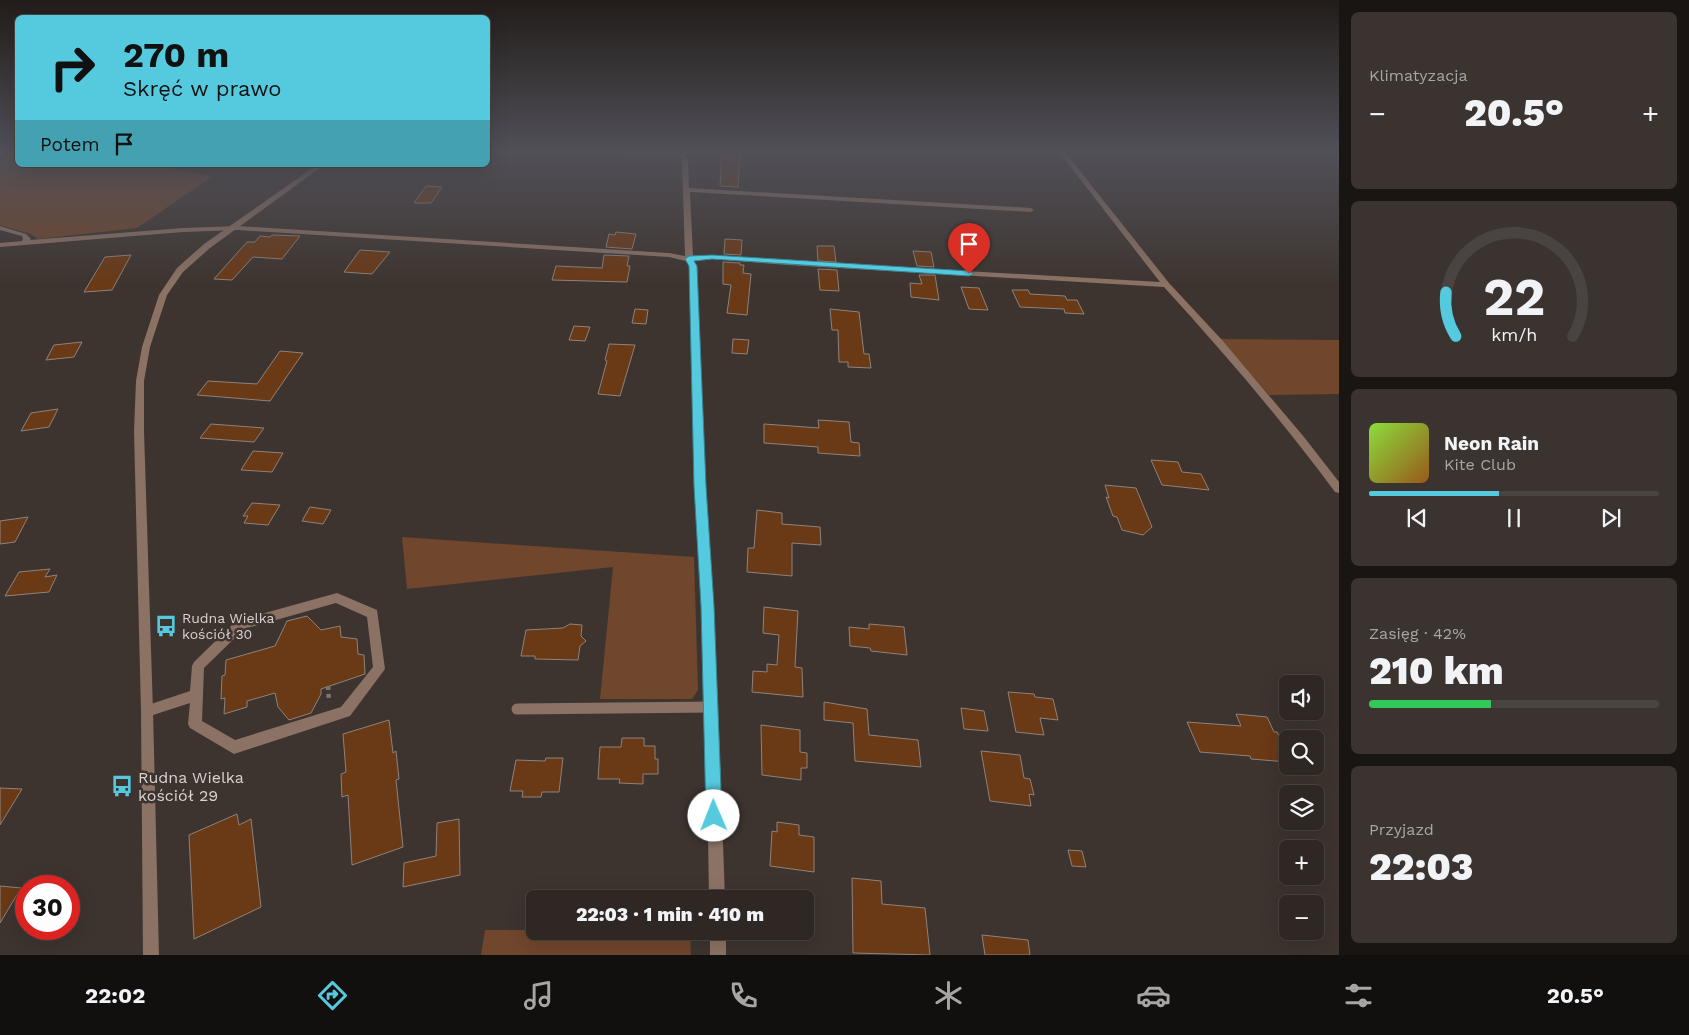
<!DOCTYPE html>
<html lang="pl">
<head>
<meta charset="utf-8">
<style>
  body { margin:0; font-family:"Work Sans",sans-serif; background:#3a3330; color:#f1f3f6; height:100vh; display:flex; flex-direction:column; font-size:19px; white-space:nowrap }
  * { box-sizing:border-box; margin:0 }
  p { font-size:16px; color:#a7a5a6 }
  .icon { flex:none; width:28px; height:28px; fill:none; stroke:currentColor; stroke-width:2; stroke-linecap:round; stroke-linejoin:round }
  .map { position:relative; flex:1; overflow:hidden }
  .panel { display:flex; flex-direction:column; gap:12px; padding:12px; background:#191513; width:350px }
  .panel>* { flex:none }
  .guide { position:absolute; left:15px; top:15px; width:475px; height:152px; border-radius:8px; box-shadow:0 5px 20px #0002,0 0 0 1px #494441; background:#55cadf; color:#111; overflow:hidden }
  .buttons { position:absolute; left:1279px; top:675px; display:grid; gap:10px }
  .buttons a { display:grid; place-items:center; width:45px; height:45px; border-radius:8px; background:#2e2723; box-shadow:0 5px 20px #0002,0 0 0 1px #494441; font-size:25px }
  .speed { position:absolute; left:15px; top:875px; display:flex; gap:10px; font-size:25px; font-weight:700; text-align:center }
  .speed>* { display:grid; place-content:center; width:65px; height:65px; border-radius:50%; background:#2e2723; box-shadow:0 5px 20px #0002,0 0 0 1px #494441; line-height:1 }
  .speed .limit { border:8px solid #d22; background:#fff; color:#111 }
  .pin { position:absolute; display:grid; place-items:center; width:42px; height:42px; color:#fff; margin:-51px -21px; border-radius:50% 50% 50% 0; rotate:-45deg; box-shadow:0 0 5px #0007 }
  .pin .icon { rotate:45deg }
  .me { position:absolute; width:55px; margin:-28px; rotate:359deg; stroke-linejoin:round; filter:drop-shadow(0 0 4px #0008) }
  .turn { display:flex; align-items:center; gap:18px; height:105px; padding:0 25px; font-size:22px }
  .turn .icon { width:65px; height:65px; stroke-width:2.5 }
  .turn b { display:block; font-size:35px; line-height:42px }
  .then { display:flex; align-items:center; height:48px; padding:0 25px; background:#0003; gap:10px; font-size:19px }
  .big { font-size:38px; font-weight:800; line-height:1.1 }
  .panel .card { flex:1; display:flex; flex-direction:column; justify-content:center; gap:8px; min-width:0; padding:0 18px; border-radius:8px; background:#3a3330 }
  .panel .dial { align-items:center; gap:0 }
  .dial svg { height:130px; overflow:visible; fill:none; stroke:#494441; stroke-width:7; stroke-linecap:round; text-anchor:middle }
  .dial text { fill:#f1f3f6; stroke:none }
  .song { display:flex; align-items:center; gap:15px }
  .cover { width:60px; height:60px; border-radius:8px; background:linear-gradient(135deg,hsl(90 70% 55%),hsl(30 70% 35%)) }
  .played { height:5px; border-radius:2px; background:linear-gradient(90deg,#55cadf 45%,#494441 45%) }
  .keys { display:flex; justify-content:space-around; direction:ltr }
  .heat { display:flex; justify-content:space-between; align-items:center; font-size:28px; direction:ltr }
  .charge { height:8px; border-radius:4px; background:linear-gradient(90deg,#34c759 42%,#494441 0) }
  .trip { position:absolute; left:526px; top:890px; width:288px; height:50px; border-radius:8px; background:#2e2723; box-shadow:0 5px 20px #0002,0 0 0 1px #494441; font-weight:800; line-height:50px; text-align:center }
  .tabs { display:flex; height:80px; justify-content:space-around; align-items:center; background:#12100e; color:#a7a5a6 }
  .tabs .icon { width:35px; height:35px }
  .tabs .current { color:#55cadf }
  .tabs b { font-size:22px; color:#f1f3f6 }
  main { display:flex; flex:1; min-height:0 }
  .map>svg:first-child { display:block }
</style>
</head>
<body>
<main>
<div class="map">
<svg width="1339" height="955" viewBox="0 0 1339 955">
  <rect width="100%" height="100%" fill="#3d342f"/>
  <g fill="#70462c">
    <polygon points="9,152 17,152 18,165 173,165 169,168 213,176 137,228 38,239 31,234 0,225 0,162"/>
    <polygon points="1220,339 1339,340 1339,394 1269,395"/>
    <polygon points="402,537 694,557 698,690 692,699 600,699 613,567 407,589"/>
    <polygon points="485,930 690,931 691,955 481,955"/>
  </g>
  <g fill="#6a3916" stroke="#8d837d">
    <polygon points="722,152 740,152 738,187 720,186"/>
    <polygon points="426,186 442,187 431,203 414,203"/>
    <polygon points="616,232 636,234 632,249 606,247 609,234 615,235"/>
    <polygon points="272,235 300,236 282,259 253,257 232,280 214,279 247,242 255,242 260,236 270,237"/>
    <polygon points="725,239 742,240 741,255 724,254"/>
    <polygon points="817,246 834,246 836,262 818,261"/>
    <polygon points="360,250 390,252 372,274 344,272"/>
    <polygon points="913,251 931,252 934,267 917,266"/>
    <polygon points="131,255 112,290 84,292 105,257"/>
    <polygon points="604,255 629,256 627,266 630,266 627,282 552,280 556,266 602,268"/>
    <polygon points="723,262 740,263 740,265 744,265 743,273 751,274 747,315 727,313 731,285 723,284"/>
    <polygon points="818,269 837,270 839,291 820,290"/>
    <polygon points="919,275 935,275 939,300 911,297 910,283 922,284"/>
    <polygon points="961,287 979,288 988,310 969,309"/>
    <polygon points="1012,290 1028,290 1030,294 1065,296 1067,300 1077,300 1084,314 1065,313 1064,309 1020,307"/>
    <polygon points="635,309 648,310 646,324 632,323"/>
    <polygon points="830,309 859,312 864,354 869,354 871,368 848,367 848,362 839,362 838,330 832,330"/>
    <polygon points="574,326 590,327 585,341 569,340"/>
    <polygon points="733,339 749,340 747,354 732,353"/>
    <polygon points="82,342 74,357 46,360 54,345"/>
    <polygon points="609,344 635,345 620,396 598,394 607,361 605,360"/>
    <polygon points="280,351 303,353 270,401 197,395 208,381 257,384"/>
    <polygon points="58,409 49,427 21,431 31,413"/>
    <polygon points="818,420 849,422 851,442 859,443 860,456 818,453 818,447 764,443 764,424 819,428"/>
    <polygon points="211,424 264,428 254,442 200,438"/>
    <polygon points="253,451 283,453 272,472 241,470"/>
    <polygon points="1151,460 1178,462 1182,472 1201,474 1209,490 1162,485"/>
    <polygon points="1105,485 1136,488 1152,527 1143,535 1122,530 1117,517 1113,516 1106,497 1109,498"/>
    <polygon points="252,503 280,505 268,525 244,523 248,516 243,516"/>
    <polygon points="310,507 331,510 323,524 302,521"/>
    <polygon points="757,510 782,513 782,524 820,527 821,545 792,543 792,576 747,572 748,548 754,548"/>
    <polygon points="28,517 15,542 0,544 0,521"/>
    <polygon points="50,569 45,577 57,575 49,592 5,596 19,572"/>
    <polygon points="764,607 798,611 795,667 802,668 803,697 752,692 753,671 767,672 767,664 777,665 779,635 763,633"/>
    <polygon points="307,616 321,630 340,626 341,637 357,639 358,654 364,655 365,674 321,689 321,694 311,713 289,720 278,707 275,693 247,701 247,707 224,714 225,698 221,699 222,676 225,675 226,660 275,646 287,621"/>
    <polygon points="570,624 582,625 581,636 586,641 580,646 578,660 535,659 535,656 521,656 526,630 563,628"/>
    <polygon points="869,624 904,627 907,655 871,651 870,648 850,646 849,627 869,629"/>
    <polygon points="1008,692 1034,694 1035,697 1053,699 1058,720 1040,718 1044,735 1016,732"/>
    <polygon points="824,702 867,709 869,735 918,740 921,767 855,761 853,723 824,720"/>
    <polygon points="961,708 984,711 988,731 964,729"/>
    <polygon points="1236,714 1267,717 1274,732 1277,732 1288,753 1288,762 1251,759 1250,756 1200,752 1187,722 1241,726"/>
    <polygon points="389,720 393,753 396,751 399,779 396,780 403,847 352,865 348,795 342,797 341,774 346,772 343,734"/>
    <polygon points="761,725 800,730 800,752 807,753 807,768 801,768 801,780 762,775"/>
    <polygon points="622,738 644,738 644,746 655,746 655,759 658,759 658,774 643,774 643,784 619,783 620,779 598,779 600,747 621,747"/>
    <polygon points="981,751 1020,755 1024,778 1030,779 1034,795 1029,794 1031,806 990,801"/>
    <polygon points="546,758 563,758 559,792 542,792 541,797 522,797 523,791 510,791 516,760 545,761"/>
    <polygon points="0,788 22,789 0,825"/>
    <polygon points="237,814 239,825 251,819 261,907 194,939 189,835"/>
    <polygon points="459,819 460,875 403,887 404,863 436,856 437,823"/>
    <polygon points="777,822 799,825 799,835 814,837 814,872 770,866 772,831 777,832"/>
    <polygon points="1068,850 1082,851 1086,867 1072,866"/>
    <polygon points="852,878 881,881 882,904 925,908 930,955 853,953"/>
    <polygon points="0,886 21,888 0,923"/>
    <polygon points="982,935 1028,940 1030,955 985,955"/>
  </g>
  <g fill="none" stroke-linecap="round" stroke-linejoin="round">
    <polyline stroke="#7c7470" stroke-width="4.5" stroke-dasharray="4 4" stroke-linecap="butt" points="328,686 329,702"/>
    <polyline stroke="#8b7264" stroke-width="11" points="517,709 712,707"/>
    <path fill="#8b7264" fill-rule="evenodd" d="M337 593 377 610 385 669 350 716 234 754 190 728 188 724 190 703 147 717 142 715 141 711 142 707 190 691 192 666 194 662 236 621ZM336 603 367 617 373 667 341 707 235 740 202 721 204 668 244 629Z"/>
    <g fill="#8b7264" fill-rule="evenodd">
      <polygon points="1,152 7,152 0,158"/>
      <path d="M622 152H688L684 154 688 160 689 188 1031 208 1034 210 1031 212 690 192 693 256 712 255 788 261 1160 282 1059 152H1065L1169 283 1222 340 1304 437 1339 482V493L1335 492C1282 420 1224 353 1164 287L788 265 712 259 694 261 697 266 705 486 718 702 725 899H709L706 702 695 486 689 266 686 261 669 257 238 230 183 232 0 247V243L22 241 23 239 22 236 0 230V226L26 234 31 239 30 240 183 228 238 226 669 253 685 256 682 160 679 155 625 154Z"/>
      <rect x="710" y="931" width="16" height="24"/>
    </g>
    <polygon fill="#8b7264" fill-rule="evenodd" points="317,165 324,165 210,248 183,272 167,295 150,347 144,381 144,431 153,711 159,955 143,955 141,711 134,431 136,381 142,347 159,295 177,268 204,244"/>
  </g>
  <linearGradient id="sky" x2="0" y2="1"><stop stop-color="#221d1a"/><stop offset="0.53" stop-color="#515058"/><stop offset="1" stop-color="#515058" stop-opacity="0"/></linearGradient>
  <rect width="1339" height="286" fill="url(#sky)"/>
  <polygon fill="#55cadf" stroke="#378391" points="712,255 969,271 974,274 969,276 712,259 694,261 697,266 706,486 714,606 722,816 720,822 714,825 709,822 706,816 701,606 694,486 689,266 685,259 689,256"/>
  <defs>
    <g id="bus-bare" transform="scale(1.725)"><path d="M-5-6H5V4H4V6H2V4H-2V6H-4V4H-5ZM-3.5-4V0h7V-4ZM-3.5 1.2v1.5H-2V1.2ZM2 1.2v1.5H3.5V1.2Z" fill="#55cadf" stroke="#3d342f" stroke-width="2.5" paint-order="stroke"/></g>
  </defs>
  <g fill-rule="evenodd">
    <use href="#bus-bare" x="166" y="626"/>
    <use href="#bus-bare" x="122" y="786"/>
  </g>
  <g text-anchor="middle" dominant-baseline="central" stroke-width="5" stroke-linejoin="round" paint-order="stroke">
    <g font-size="14" fill="#d8d3cf" stroke="#3d342f" text-anchor="start">
      <text x="182" y="618">Rudna Wielka<tspan x="182" dy="16">kościół 30</tspan></text>
    </g>
    <g font-size="16" fill="#d8d3cf" stroke="#3d342f" text-anchor="start">
      <text x="138" y="777">Rudna Wielka<tspan x="138" dy="18">kościół 29</tspan></text>
    </g>
  </g>
</svg>
<div class="buttons">
<a><svg class="icon" aria-label="sound" viewBox="0 0 24 24"><path d="M4 9h4l5-4v14l-5-4H4zM17 9q2 3 0 6"/></svg></a>
<a><svg class="icon" aria-label="search" viewBox="0 0 24 24"><circle cx="10" cy="10" r="6"/><path d="M15 15l6 6"/></svg></a>
<a><svg class="icon" aria-label="layers" viewBox="0 0 24 24"><path d="M12 4l9 5-9 5-9-5zM3 14l9 5 9-5"/></svg></a>
<a>+</a>
<a>−</a>
</div>
<div class="speed"><div class="limit">30</div></div>
<div class="pin" style="left:969px;top:274px;background:#d93025"><svg class="icon" aria-label="arrive" viewBox="0 0 24 24"><path d="M6 21V4h12l-3 4 3 4H6"/></svg></div>
<svg class="me" style="left:714px;top:816px" viewBox="-20 -20 40 40"><circle r="19" fill="#fff"/><path d="M0-13L10 11 0 6-10 11z" fill="#55cadf"/></svg>
<div class="trip">22:03 · 1 min · 410 m</div>
<div class="guide">
<div class="turn"><svg class="icon" aria-label="right" viewBox="0 0 24 24"><path d="M7 20v-9h11M14 6l5 5-5 5"/></svg><div><b>270 m</b>Skręć w prawo</div></div>
<div class="then">Potem<svg class="icon" aria-label="arrive" viewBox="0 0 24 24"><path d="M6 21V4h12l-3 4 3 4H6"/></svg></div>
</div>
</div>
<section class="panel">
<div class="card"><p>Klimatyzacja</p>
<div class="heat"><a>−</a><b class="big">20.5°</b><a>+</a></div>
</div>
<div class="card dial"><svg viewBox="0 0 100 80">
<path d="M14 69A42 42 0 1 1 86 69"/>
<path d="M14 69A42 42 0 0 1 8 42" stroke="#55cadf"/>
<text x="50" y="56" font-size="32" font-weight="700">22</text>
<text x="50" y="72" font-size="11">km/h</text>
</svg></div>
<div class="card">
<div class="song"><i class="cover"></i><div><b>Neon Rain</b><p>Kite Club</p></div></div>
<div class="played"></div>
<div class="keys"><svg class="icon" aria-label="previous" viewBox="0 0 24 24"><path d="M18 5L8 12l10 7zM5 5v14"/></svg><svg class="icon" aria-label="pause" viewBox="0 0 24 24"><path d="M8 5v14M16 5v14"/></svg><svg class="icon" aria-label="next" viewBox="0 0 24 24"><path d="M6 5l10 7-10 7zM19 5v14"/></svg></div>
</div>
<div class="card"><p>Zasięg · 42%</p><b class="big">210 km</b><div class="charge"></div></div>
<div class="card"><p>Przyjazd</p><b class="big">22:03</b></div>
</section>
</main>
<nav class="tabs">
<b>22:02</b>
<svg class="icon current" aria-label="directions" viewBox="0 0 24 24"><path d="M12 3l9 9-9 9-9-9zM9 14v-3h6M13 9l2 2-2 2"/></svg>
<svg class="icon" aria-label="music" viewBox="0 0 24 24"><path d="M9 18V5l10-2v13"/><circle cx="6" cy="18" r="3"/><circle cx="16" cy="16" r="3"/></svg>
<svg class="icon" aria-label="phone" viewBox="0 0 24 24"><path d="M5 4h4l2 5-3 2q2 4 5 5l2-3 5 2v4C11 20 4 13 5 4z"/></svg>
<svg class="icon" aria-label="climate" viewBox="0 0 24 24"><path d="M12 3v18M4 7l16 10M4 17L20 7"/></svg>
<svg class="icon" aria-label="car" viewBox="0 0 24 24"><path d="M5 17H2v-5l4-1 3-4h7l3 4 3 1v5h-3M9 17h6M6 11h13"/><circle cx="7" cy="17" r="2"/><circle cx="17" cy="17" r="2"/></svg>
<svg class="icon" aria-label="filters" viewBox="0 0 24 24"><path d="M4 7h16M4 17h16"/><circle cx="9" cy="7" r="2"/><circle cx="15" cy="17" r="2"/></svg>
<b>20.5°</b>
</nav>
</body>
</html>
